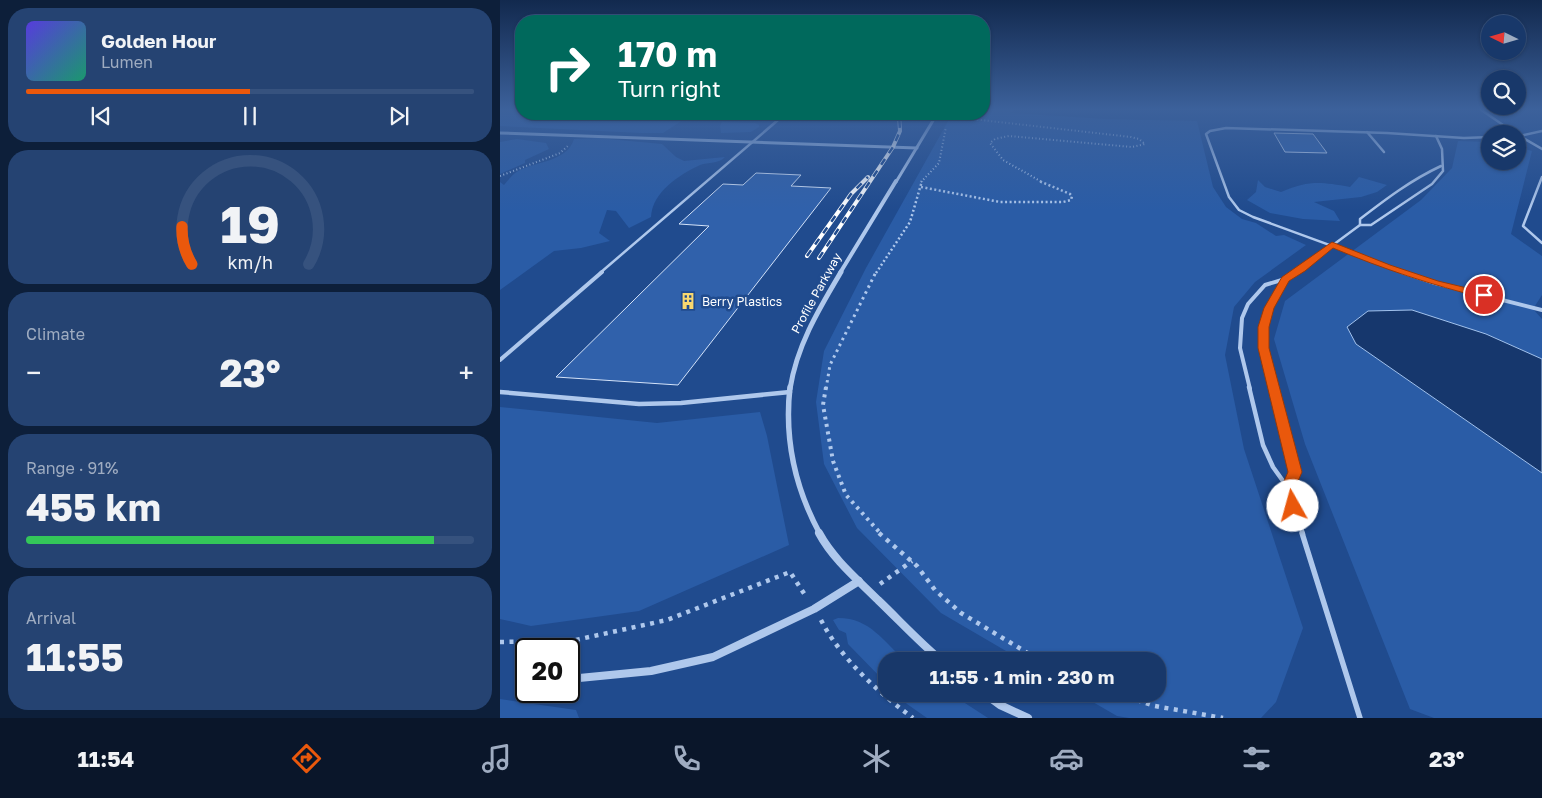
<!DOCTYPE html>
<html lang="en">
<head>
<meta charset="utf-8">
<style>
  body { margin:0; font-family:"Golos Text",sans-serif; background:#254372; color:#f1f3f6; height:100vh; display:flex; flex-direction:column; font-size:19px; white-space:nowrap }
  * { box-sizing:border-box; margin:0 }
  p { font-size:16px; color:#9facc1 }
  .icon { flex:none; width:28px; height:28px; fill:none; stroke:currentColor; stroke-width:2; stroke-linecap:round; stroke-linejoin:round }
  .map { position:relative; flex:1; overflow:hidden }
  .drawer { display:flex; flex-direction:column; gap:8px; padding:8px; background:#0d1f3a; width:500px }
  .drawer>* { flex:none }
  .banner { position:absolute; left:15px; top:15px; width:475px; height:105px; border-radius:20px; box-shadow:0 1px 4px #0004,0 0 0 1px #36527e; background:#00695c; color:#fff; overflow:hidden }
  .needle { width:32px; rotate:275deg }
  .tools { position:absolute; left:981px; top:15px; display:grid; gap:10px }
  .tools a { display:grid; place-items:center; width:45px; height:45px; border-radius:50%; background:#18386a; box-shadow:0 1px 4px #0004,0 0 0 1px #36527e; font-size:25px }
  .speed { position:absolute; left:15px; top:638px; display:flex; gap:10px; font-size:25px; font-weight:700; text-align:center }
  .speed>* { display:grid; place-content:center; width:65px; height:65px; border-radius:50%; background:#18386a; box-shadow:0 1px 4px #0004,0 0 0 1px #36527e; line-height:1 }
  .speed .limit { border:2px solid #111; border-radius:8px; background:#fff; color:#111 }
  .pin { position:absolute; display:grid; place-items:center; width:42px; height:42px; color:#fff; margin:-21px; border:2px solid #fff; border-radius:50%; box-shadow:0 1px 5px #0007 }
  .me { position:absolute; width:55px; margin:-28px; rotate:353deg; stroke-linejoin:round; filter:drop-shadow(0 0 4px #0008) }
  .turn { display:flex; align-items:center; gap:18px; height:105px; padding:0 20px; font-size:22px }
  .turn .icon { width:65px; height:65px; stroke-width:2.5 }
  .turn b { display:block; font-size:35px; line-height:42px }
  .big { font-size:38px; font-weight:700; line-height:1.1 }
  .drawer .widget { flex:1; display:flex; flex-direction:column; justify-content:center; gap:8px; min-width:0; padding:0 18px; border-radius:20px; background:#254372 }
  .drawer .dial { align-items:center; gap:0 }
  .dial svg { height:130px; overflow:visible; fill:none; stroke:#36527e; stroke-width:7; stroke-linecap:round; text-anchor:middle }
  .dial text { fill:#f1f3f6; stroke:none }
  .song { display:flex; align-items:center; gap:15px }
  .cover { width:60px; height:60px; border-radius:8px; background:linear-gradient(135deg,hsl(250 70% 55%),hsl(160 70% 35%)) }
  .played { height:5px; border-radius:2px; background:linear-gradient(90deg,#ea580c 50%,#36527e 50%) }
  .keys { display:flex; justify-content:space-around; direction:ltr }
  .heat { display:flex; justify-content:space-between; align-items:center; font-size:28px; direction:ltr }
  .charge { height:8px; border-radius:4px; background:linear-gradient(90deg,#34c759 91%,#36527e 0) }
  .trip { position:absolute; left:378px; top:652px; width:288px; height:50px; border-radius:20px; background:#18386a; box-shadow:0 1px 4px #0004,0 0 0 1px #36527e; font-weight:700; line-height:50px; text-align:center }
  .menu { display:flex; height:80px; justify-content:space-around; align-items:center; background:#0a162a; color:#9facc1 }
  .menu .icon { width:35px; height:35px }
  .menu .active { color:#ea580c }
  .menu b { font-size:22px; color:#f1f3f6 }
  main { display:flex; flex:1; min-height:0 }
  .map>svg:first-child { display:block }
</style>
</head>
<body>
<main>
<section class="drawer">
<div class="widget">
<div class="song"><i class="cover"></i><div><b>Golden Hour</b><p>Lumen</p></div></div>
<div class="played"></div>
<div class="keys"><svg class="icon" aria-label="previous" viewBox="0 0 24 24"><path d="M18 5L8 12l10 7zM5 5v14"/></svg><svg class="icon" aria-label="pause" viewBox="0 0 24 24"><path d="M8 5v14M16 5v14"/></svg><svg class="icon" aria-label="next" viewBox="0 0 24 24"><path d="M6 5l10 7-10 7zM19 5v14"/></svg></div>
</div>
<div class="widget dial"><svg viewBox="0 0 100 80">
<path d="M14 69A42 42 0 1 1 86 69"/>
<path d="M14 69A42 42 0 0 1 8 46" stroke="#ea580c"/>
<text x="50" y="56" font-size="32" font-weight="700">19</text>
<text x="50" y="72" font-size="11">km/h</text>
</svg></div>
<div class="widget"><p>Climate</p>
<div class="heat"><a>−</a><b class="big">23°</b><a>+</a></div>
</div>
<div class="widget"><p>Range · 91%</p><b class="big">455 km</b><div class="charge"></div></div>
<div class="widget"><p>Arrival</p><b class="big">11:55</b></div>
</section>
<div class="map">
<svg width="1042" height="718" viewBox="0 0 1042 718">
  <rect width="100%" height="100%" fill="#204b8e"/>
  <g fill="#2a5ca6">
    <polygon points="0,109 21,109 21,114 192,114 163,133 141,133 0,126"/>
    <polygon points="484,110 514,110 511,113 605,119 697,121 713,187 726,207 742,219 756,223 776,236 784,235 806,245 755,282 734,307 725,355 744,449 803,628 776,702 761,718 629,718 617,716 579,694 656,694 656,661 523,661 441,613 357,528 324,464 316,402 324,351 366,268 452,114 484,114"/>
    <polygon points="222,122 255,123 259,125 259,127 251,132 221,133 220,126"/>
    <path d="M98 138 162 144 176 157 184 161 225 157C219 164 208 162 200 165 179 175 152 192 151 217L129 228 116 211 107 210 99 233 110 241 81 248 54 251 0 290V182L4 185C8 180 12 175 18 171 37 161 67 162 74 139Z"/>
    <polygon points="17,139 46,143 49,149 25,160 25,163 0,174 0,142"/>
    <polygon points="958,141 990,142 990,161 1018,161 1018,147 1032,151 1011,234 1042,256 1042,295 1033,309 1042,319 1042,359 986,334 848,327 856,344 1042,473 1042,718 934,718 910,709 805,444 774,339 785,301 921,200 952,168"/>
    <path d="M859 177 887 185 877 192 861 197 814 202 834 211 840 221 803 219 770 213 747 200 756 192 758 180 765 187 781 192C810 180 820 182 850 187Z"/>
    <polygon points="0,407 157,423 260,412 267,436 289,545 139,611 31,626 0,619"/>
    <path d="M338 618C371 618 383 642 406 661H386V683L348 644 346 633 339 630 333 620Z"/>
    <polygon points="397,694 451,694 488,718 427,718 407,704"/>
    <polygon points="0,699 76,710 79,718 0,718"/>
  </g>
  <polygon fill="#16376d" stroke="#a2c2ed" points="912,310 986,334 1042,359 1042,473 856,344 847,327 868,311"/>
  <g fill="#3061ab" stroke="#d4e3f9">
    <polygon points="774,133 813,134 827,153 785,152"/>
    <polygon points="256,173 301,175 291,186 331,188 178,385 56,377 209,226 179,224 223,184 243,185"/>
  </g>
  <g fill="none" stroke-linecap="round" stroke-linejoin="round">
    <g stroke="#afc8ec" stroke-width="2" stroke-dasharray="1 2.5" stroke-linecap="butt">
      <polyline points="446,116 631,137 639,139 645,144 632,147 509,136 495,139 490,143 503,160 542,182"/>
      <polyline points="0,176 60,153 69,145"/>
      <polyline points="421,182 439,163 446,127"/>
    </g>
    <g stroke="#afc8ec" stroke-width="2.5" stroke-dasharray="2 2.5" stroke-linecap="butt">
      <polyline points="421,187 500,202 563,202 571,200 572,196 570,194 539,181"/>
      <polyline points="376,273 410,222 422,181"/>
    </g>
    <polyline stroke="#afc8ec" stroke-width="3" stroke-dasharray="2.5 4" stroke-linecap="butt" points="326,389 330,365 376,272"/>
    <polyline stroke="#afc8ec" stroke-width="4" stroke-dasharray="3 4.5" stroke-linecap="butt" points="326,387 323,405 333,461 346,495 381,534"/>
    <g stroke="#afc8ec" stroke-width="4.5" stroke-dasharray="4 5.5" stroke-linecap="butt">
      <polyline points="379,533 417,566 435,590 461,613 541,661"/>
      <polyline points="380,584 412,561"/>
      <path d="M321 620C341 659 378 692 413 718"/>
      <polyline points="0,642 71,641 167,620 290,572 307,598"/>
      <polyline points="619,694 655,706 723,718"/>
    </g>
    <g stroke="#afc8ec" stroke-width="2.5">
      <polyline points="980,109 1016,134"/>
      <polyline points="200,117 279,119"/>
      <polyline points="867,132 884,152"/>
      <polyline points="1018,135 1042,149"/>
      <polyline points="1020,136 1042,131"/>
      <polyline points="1042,177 1023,226 1042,243"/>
      <path d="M860 225V219C886 199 911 180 941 166"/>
      <polyline points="100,273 285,114"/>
      <polyline points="795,273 860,225 871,225 932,184 943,171 942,149 936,136"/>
      <polyline points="906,273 753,217 739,210 729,197 706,134 710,131 726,128 887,133 964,138 990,137"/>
    </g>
    <g stroke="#afc8ec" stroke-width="4">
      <polyline points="902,272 935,283 1042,310"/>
      <polyline points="0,360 102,272"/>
      <polyline points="750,389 740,348 742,318 748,304 765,285 785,279 797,272"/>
      <path d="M774 389C760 336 758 327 785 279"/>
    </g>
    <g stroke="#afc8ec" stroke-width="4.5">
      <polyline points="749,387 763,445 773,467 788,488 803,534"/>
      <polyline points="773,387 795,471 788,488"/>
      <polyline points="0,392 139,404 181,403 290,392"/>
    </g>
    <polyline stroke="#afc8ec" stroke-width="5.5" points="802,533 860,718"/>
    <g stroke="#afc8ec" stroke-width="3">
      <polyline points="0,133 417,148"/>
      <polyline points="396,182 437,114"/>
    </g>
    <polyline stroke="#afc8ec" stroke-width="4" points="340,273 396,181"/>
    <path stroke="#afc8ec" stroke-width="5" d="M290 389C297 345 319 309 341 272"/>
    <path stroke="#afc8ec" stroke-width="5.5" d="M290 387C284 440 295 488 320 534"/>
    <g stroke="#afc8ec" stroke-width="8">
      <path d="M319 533C333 559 357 579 378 600 399 620 419 642 442 661"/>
      <polyline points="69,679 151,671 213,657 314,609 359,581"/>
      <polyline points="485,694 500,705 528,718"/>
    </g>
    <g stroke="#fff" stroke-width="4">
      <g id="rail">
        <polyline points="307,256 351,194 368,177"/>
        <polyline points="319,258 393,147 400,131 399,114"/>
      </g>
    </g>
    <use href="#rail" stroke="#204b8e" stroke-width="2.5" stroke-dasharray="7" stroke-linecap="butt"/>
  </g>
  <linearGradient id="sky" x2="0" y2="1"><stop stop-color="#12294e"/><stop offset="0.52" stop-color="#3c619b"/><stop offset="1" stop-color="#3c619b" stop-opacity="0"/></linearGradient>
  <rect width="1042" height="210" fill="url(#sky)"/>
  <path fill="#ea580c" stroke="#983908" d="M832 242 890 265 938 281 988 293 989 295 984 298C932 285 883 269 833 248L805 271 789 281 774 308 769 327V348L802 472 795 488 801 506 799 510 793 511 788 510 781 488 788 472 758 348V327L764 308 782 277Z"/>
  <defs>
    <g id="building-bare" transform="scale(1.35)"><path d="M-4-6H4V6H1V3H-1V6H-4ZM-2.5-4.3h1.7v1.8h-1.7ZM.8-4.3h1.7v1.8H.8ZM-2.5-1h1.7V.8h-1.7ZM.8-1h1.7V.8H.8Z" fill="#f9d86f" stroke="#204b8e" stroke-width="2.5" paint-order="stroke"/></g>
  </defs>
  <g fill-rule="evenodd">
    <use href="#building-bare" x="188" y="301"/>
  </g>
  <g text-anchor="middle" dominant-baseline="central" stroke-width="5" stroke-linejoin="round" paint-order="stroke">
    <g font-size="12" fill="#fff" stroke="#204b8e">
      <text transform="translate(316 293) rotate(-61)">Profile Parkway</text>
    </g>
    <g font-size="12" fill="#fff" stroke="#204b8e" text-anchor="start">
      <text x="202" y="301">Berry Plastics</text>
    </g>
  </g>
</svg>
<div class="tools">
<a><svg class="needle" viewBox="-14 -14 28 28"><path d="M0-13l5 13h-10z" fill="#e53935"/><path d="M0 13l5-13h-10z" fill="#9facc1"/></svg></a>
<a><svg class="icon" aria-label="search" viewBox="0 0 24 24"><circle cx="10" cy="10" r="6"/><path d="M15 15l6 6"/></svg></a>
<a><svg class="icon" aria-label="layers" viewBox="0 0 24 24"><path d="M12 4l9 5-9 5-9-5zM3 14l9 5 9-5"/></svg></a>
</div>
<div class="speed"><div class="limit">20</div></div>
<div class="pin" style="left:984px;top:295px;background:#d93025"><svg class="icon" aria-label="arrive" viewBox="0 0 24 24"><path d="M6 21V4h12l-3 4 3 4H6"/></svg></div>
<svg class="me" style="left:793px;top:506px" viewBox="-20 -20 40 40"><circle r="19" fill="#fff"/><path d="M0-13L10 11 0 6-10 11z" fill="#ea580c"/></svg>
<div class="trip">11:55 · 1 min · 230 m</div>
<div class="banner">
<div class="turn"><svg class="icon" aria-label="right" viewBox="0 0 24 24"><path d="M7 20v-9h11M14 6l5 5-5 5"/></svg><div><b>170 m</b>Turn right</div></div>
</div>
</div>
</main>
<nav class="menu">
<b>11:54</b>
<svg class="icon active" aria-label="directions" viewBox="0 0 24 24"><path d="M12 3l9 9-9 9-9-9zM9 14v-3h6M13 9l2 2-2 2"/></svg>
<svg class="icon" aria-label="music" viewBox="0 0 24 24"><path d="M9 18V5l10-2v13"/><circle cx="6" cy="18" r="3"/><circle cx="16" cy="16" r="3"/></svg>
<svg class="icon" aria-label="phone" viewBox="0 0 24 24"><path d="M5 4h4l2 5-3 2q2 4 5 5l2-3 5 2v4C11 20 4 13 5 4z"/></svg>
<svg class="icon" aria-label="climate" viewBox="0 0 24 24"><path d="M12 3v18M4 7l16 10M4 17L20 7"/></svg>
<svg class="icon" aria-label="car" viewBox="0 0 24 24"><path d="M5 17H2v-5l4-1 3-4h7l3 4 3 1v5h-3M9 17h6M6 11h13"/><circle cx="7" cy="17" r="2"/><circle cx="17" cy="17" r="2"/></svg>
<svg class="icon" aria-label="filters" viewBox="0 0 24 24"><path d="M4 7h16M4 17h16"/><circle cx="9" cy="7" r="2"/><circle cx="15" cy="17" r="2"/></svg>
<b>23°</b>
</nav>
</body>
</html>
